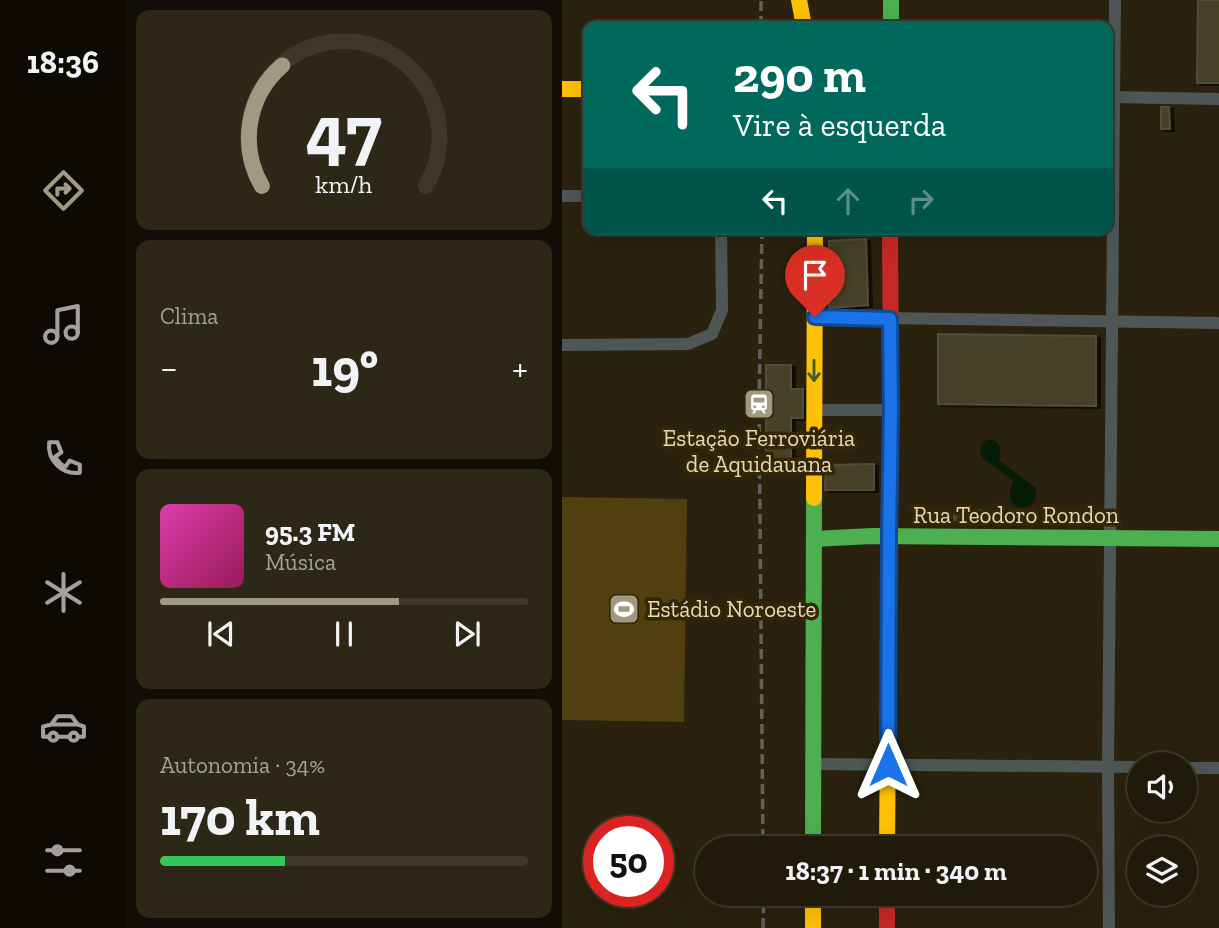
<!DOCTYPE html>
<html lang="pt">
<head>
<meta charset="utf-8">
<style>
  body { margin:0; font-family:"Zilla Slab",serif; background:#2d2718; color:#f1f3f6; height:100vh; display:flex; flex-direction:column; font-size:26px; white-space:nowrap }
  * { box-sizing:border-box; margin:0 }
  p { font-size:23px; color:#a2a19c }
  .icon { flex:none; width:38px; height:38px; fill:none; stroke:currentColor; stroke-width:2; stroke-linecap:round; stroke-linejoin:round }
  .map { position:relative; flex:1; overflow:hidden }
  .drawer { display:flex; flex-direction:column; gap:10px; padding:10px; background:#120e06; width:436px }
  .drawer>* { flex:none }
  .top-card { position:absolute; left:21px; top:21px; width:530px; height:214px; border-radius:14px; box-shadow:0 7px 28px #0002,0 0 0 2px #3d382b; background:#00695c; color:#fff; overflow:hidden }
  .buttons { position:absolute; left:565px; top:752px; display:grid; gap:14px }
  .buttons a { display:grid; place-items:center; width:70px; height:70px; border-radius:50%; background:#201a0a; box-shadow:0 7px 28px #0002,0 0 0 2px #3d382b; font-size:35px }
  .speed { position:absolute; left:21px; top:816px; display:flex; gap:14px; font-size:35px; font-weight:700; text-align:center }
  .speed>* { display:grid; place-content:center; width:91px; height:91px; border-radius:50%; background:#201a0a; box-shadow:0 7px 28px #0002,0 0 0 2px #3d382b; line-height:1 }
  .speed .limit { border:10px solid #d22; background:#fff; color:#111 }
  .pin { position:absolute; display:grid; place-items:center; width:60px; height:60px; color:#fff; margin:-72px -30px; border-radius:50% 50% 50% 0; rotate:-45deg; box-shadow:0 0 7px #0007 }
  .pin .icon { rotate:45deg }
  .me { position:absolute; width:77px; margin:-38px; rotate:0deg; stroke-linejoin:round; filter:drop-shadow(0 0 5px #0008) }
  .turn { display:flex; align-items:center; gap:24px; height:147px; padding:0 35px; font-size:32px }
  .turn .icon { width:91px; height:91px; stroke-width:2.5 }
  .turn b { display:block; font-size:49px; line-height:60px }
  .lanes { display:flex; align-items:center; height:66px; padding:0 35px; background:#0003; justify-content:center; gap:35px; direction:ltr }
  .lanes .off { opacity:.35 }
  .big { font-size:52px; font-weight:700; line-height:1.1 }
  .drawer .widget { flex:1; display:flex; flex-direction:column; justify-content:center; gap:10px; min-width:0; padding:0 24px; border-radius:14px; background:#2d2718 }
  .drawer .dial { align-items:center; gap:0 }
  .dial svg { height:182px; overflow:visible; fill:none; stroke:#3d382b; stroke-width:7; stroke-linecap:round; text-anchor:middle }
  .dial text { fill:#f1f3f6; stroke:none }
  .song { display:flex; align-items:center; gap:21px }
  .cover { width:84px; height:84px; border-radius:10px; background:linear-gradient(135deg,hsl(320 70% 55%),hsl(330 70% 35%)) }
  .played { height:7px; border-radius:4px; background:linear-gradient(90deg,#a29982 65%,#3d382b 65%) }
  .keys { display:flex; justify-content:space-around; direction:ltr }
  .heat { display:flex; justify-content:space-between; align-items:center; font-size:38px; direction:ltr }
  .charge { height:10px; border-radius:5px; background:linear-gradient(90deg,#34c759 34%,#3d382b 0) }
  .trip { position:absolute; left:133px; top:836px; width:402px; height:70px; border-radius:35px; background:#201a0a; box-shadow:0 7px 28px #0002,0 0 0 2px #3d382b; font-weight:700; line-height:70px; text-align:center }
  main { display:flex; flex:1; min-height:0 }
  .menu { display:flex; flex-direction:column; width:126px; justify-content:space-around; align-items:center; background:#0d0a04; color:#a2a19c }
  .menu .icon { width:49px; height:49px }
  .menu .selected { color:#a29982 }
  .menu b { font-size:32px; color:#f1f3f6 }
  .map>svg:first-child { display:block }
</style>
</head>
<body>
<main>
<nav class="menu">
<b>18:36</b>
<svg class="icon selected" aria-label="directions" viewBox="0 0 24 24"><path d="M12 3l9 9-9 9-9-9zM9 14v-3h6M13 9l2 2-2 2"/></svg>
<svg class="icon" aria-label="music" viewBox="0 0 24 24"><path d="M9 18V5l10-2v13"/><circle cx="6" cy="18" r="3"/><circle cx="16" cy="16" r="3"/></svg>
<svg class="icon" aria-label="phone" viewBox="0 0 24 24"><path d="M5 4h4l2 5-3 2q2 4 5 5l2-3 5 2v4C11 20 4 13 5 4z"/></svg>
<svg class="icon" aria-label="climate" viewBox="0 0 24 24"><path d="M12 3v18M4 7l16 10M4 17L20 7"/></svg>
<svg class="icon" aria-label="car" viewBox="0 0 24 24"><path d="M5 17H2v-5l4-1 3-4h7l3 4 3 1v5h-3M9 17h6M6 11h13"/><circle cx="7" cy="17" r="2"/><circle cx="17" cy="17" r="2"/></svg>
<svg class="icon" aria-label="filters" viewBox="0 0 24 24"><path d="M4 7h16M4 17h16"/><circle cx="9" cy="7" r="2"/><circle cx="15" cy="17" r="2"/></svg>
</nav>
<section class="drawer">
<div class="widget dial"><svg viewBox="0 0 100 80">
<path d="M14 69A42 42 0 1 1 86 69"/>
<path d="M14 69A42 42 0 0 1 23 16" stroke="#a29982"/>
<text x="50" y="56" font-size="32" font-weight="700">47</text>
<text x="50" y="72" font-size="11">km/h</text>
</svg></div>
<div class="widget"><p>Clima</p>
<div class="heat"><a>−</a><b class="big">19°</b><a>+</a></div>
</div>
<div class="widget">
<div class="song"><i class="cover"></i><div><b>95.3 FM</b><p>Música</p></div></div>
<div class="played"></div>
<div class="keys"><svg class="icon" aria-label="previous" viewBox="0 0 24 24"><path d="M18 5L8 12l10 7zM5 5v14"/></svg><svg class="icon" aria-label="pause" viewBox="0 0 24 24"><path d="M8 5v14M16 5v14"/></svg><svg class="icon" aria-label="next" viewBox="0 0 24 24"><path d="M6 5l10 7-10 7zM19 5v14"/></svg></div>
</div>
<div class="widget"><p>Autonomia · 34%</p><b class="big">170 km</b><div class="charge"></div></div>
</section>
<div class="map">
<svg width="658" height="928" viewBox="0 0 658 928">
  <defs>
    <filter id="shadow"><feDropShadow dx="4" dy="2" stdDeviation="0" flood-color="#0009"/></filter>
  </defs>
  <rect width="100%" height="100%" fill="#2a220e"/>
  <polygon fill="#513f0f" points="0,497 125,499 122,722 0,720"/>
  <path fill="#051c06" d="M425 440H432C440 445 439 451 437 460L439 462 473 487C481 516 436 515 451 482L450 479 421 459C417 451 417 445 425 440Z"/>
  <g fill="#454028" stroke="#514d3b" stroke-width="2" filter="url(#shadow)">
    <polygon points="636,0 658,0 658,83 635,83"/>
    <polygon points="599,107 607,107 608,129 599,129"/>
    <polygon points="304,239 306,305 267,308 267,241"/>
    <polygon points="376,334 534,336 534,406 376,404"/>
    <polygon points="204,365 229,365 229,389 241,389 241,418 229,418 229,467 204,467"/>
    <polygon points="312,464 312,490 263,490 264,465"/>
    <polygon points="392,510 425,510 425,523 392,520"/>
  </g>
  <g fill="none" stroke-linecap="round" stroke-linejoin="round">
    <g stroke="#4e5755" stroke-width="12">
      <polyline points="546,97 658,99"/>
      <polyline points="0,196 26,196"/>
      <polyline points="253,317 658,323"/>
      <polyline points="0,345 126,344 150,334 160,310 159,229"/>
      <polyline points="252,410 329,410"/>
      <polyline points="250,764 578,767"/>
      <polyline points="623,768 658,768"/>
      <polyline points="547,928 546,767 553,0"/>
    </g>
    <g stroke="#4caf50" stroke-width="16">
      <polyline points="329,0 329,26"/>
      <polyline points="252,539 310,536 658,539"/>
      <polyline points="251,849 252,498"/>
    </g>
    <g stroke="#ffc107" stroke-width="16">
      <polyline points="237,0 242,26"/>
      <polyline points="0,89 26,89"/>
      <polyline points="252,498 253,229"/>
      <polyline points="325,849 329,376"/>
      <polyline points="251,894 251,928"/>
    </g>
    <g stroke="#c62828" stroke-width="16">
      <polyline points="328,229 329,376"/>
      <polyline points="325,894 325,928"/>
    </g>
    <g stroke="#60635d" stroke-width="3.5" stroke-dasharray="10 5" stroke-linecap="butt">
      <polyline points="199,26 199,0"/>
      <polyline points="200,229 197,404 201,849"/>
      <polyline points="201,928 202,894"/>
    </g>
  </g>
  <defs><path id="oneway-shaft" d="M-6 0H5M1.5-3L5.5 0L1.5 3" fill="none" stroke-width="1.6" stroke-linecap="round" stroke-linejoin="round" transform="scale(1.75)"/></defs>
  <use stroke="#3e5d22" href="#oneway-shaft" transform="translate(252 371) rotate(90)"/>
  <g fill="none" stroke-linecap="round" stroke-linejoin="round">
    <g stroke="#114b97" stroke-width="18">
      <polyline id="route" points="253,317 328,319 329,410 327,537 326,765"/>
    </g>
    <use href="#route" stroke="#1a73e8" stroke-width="12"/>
  </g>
  <defs>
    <g id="station-square" transform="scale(1.575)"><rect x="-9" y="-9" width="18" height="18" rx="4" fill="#a29982" stroke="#352703"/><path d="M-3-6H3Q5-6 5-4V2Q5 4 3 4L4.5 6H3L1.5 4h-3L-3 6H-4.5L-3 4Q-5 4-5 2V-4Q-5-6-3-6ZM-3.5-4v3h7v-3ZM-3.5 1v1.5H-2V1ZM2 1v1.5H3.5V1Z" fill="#fff"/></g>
    <g id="stadium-square" transform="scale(1.575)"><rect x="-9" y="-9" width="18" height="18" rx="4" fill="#a29982" stroke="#352703"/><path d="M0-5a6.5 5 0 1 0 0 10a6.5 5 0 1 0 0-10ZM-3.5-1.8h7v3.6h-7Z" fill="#fff"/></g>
  </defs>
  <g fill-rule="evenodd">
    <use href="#station-square" x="197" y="404"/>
    <use href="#stadium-square" x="62" y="609"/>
  </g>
  <g text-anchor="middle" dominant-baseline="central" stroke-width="7" stroke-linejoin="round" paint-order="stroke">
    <g font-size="23" fill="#e3d9c1" stroke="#352703">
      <text x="197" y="438">Estação Ferroviária<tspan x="197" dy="26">de Aquidauana</tspan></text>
      <text x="85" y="609" text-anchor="start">Estádio Noroeste</text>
    </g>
    <g font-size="23" fill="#e3d9c1" stroke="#352703">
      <text x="454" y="515">Rua Teodoro Rondon</text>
    </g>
  </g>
</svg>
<div class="buttons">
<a><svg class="icon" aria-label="sound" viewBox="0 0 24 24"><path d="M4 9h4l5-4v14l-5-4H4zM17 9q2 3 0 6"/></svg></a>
<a><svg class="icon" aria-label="layers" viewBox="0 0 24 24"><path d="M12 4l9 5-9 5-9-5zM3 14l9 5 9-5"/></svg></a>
</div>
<div class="speed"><div class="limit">50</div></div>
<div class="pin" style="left:253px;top:317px;background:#d93025"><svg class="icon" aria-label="arrive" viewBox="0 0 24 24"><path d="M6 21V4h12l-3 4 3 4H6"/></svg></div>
<svg class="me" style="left:326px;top:765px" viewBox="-20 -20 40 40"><path d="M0-17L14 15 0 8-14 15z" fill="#1a73e8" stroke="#fff" stroke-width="4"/></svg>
<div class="trip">18:37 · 1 min · 340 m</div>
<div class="top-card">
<div class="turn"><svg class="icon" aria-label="left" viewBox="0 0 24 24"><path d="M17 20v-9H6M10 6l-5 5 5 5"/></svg><div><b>290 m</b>Vire à esquerda</div></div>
<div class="lanes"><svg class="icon" aria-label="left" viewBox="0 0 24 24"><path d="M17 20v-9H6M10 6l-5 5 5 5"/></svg><svg class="icon off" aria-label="ahead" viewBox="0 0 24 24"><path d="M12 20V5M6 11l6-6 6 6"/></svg><svg class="icon off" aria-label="right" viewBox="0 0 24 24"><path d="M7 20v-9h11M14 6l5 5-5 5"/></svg></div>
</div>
</div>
</main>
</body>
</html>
